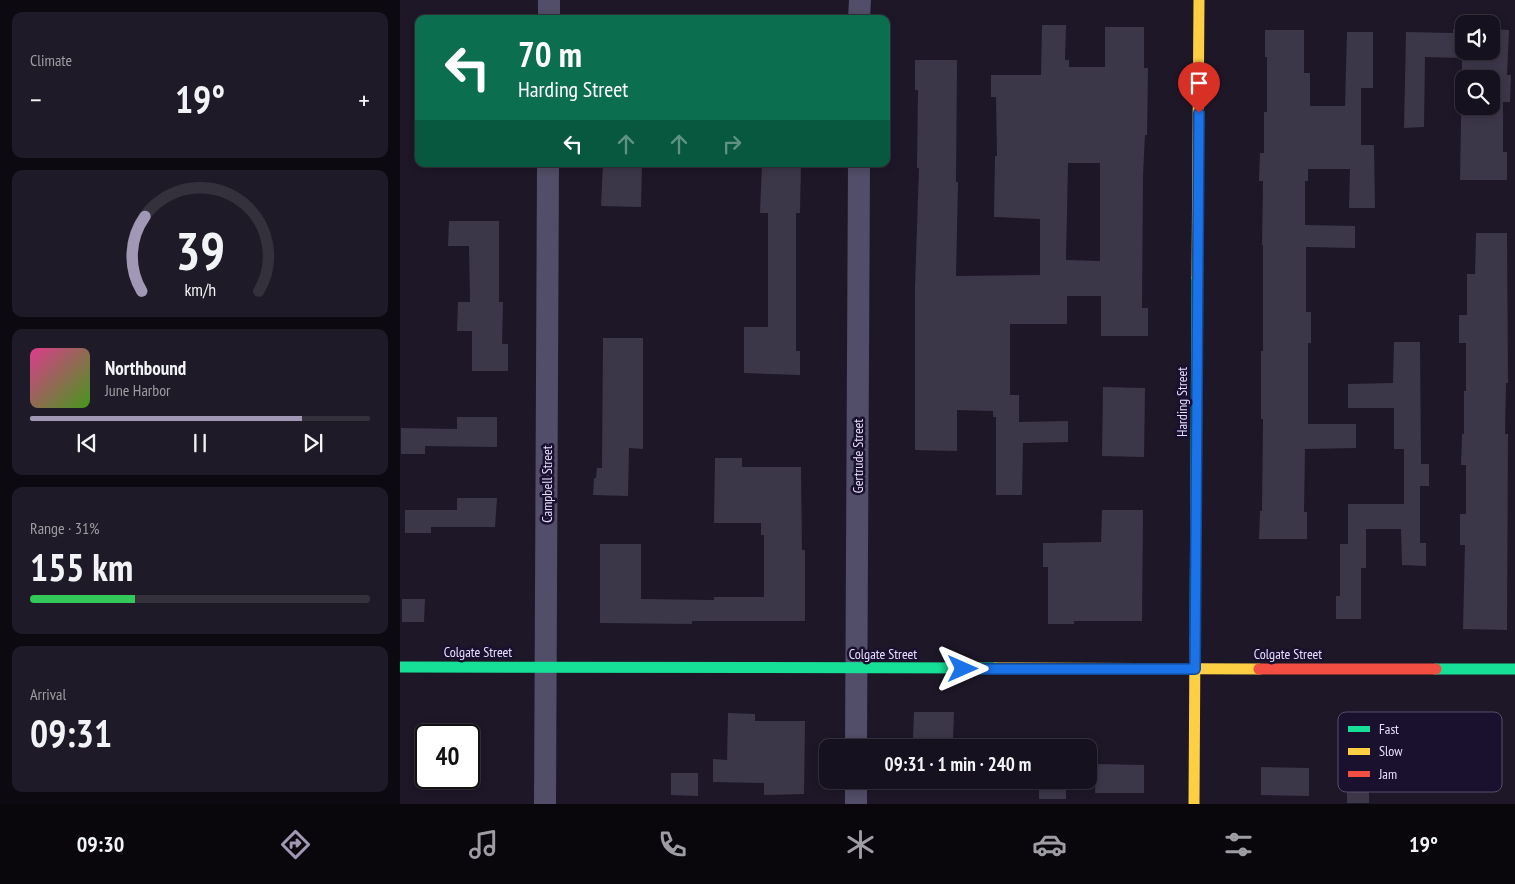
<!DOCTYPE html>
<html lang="en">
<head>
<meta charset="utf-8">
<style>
  body { margin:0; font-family:"PT Sans Narrow",sans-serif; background:#1f1a27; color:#f1f3f6; height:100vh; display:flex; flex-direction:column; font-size:19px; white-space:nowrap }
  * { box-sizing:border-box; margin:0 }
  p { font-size:16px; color:#9e9da4 }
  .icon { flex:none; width:28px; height:28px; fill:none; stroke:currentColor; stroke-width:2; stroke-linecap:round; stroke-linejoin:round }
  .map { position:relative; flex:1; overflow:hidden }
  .details { display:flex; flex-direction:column; gap:12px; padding:12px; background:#0c0910; width:400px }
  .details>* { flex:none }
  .top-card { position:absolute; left:15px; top:15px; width:475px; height:152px; border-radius:10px; box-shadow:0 2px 8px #0003,0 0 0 1px #35313c; background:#0b6e4f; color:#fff; overflow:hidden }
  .tools { position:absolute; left:1055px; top:15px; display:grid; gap:10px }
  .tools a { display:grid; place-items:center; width:45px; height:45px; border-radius:10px; background:#16111e; box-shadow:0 2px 8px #0003,0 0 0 1px #35313c; font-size:25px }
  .speed { position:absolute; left:15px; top:724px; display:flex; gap:10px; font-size:25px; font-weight:700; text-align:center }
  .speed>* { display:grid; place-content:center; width:65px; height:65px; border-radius:50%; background:#16111e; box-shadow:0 2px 8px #0003,0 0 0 1px #35313c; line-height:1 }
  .speed .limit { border:2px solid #111; border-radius:8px; background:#fff; color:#111 }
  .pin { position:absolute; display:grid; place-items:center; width:42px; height:42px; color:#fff; margin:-51px -21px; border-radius:50% 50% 50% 0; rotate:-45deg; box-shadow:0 0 5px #0007 }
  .pin .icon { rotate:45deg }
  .me { position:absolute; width:55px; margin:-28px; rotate:90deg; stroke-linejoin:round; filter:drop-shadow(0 0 4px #0008) }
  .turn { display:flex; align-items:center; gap:18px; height:105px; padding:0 20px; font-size:22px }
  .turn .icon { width:65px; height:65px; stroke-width:2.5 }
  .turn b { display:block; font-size:35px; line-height:42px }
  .lanes { display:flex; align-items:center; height:48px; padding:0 20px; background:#0003; justify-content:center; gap:25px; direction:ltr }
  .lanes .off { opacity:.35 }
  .big { font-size:38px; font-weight:800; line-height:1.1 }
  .details .tile { flex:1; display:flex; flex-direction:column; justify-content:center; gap:8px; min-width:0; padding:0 18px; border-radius:10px; background:#1f1a27 }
  .details .dial { align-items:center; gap:0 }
  .dial svg { height:130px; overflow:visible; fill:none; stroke:#35313c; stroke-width:7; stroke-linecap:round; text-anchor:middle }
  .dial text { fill:#f1f3f6; stroke:none }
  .song { display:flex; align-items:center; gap:15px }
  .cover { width:60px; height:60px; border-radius:8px; background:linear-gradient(135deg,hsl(330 70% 55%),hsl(100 70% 35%)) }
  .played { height:5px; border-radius:2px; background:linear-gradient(90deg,#a098b4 80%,#35313c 80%) }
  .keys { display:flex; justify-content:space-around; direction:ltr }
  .heat { display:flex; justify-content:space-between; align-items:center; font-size:28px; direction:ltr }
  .charge { height:8px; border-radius:4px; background:linear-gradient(90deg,#34c759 31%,#35313c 0) }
  .trip { position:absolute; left:419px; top:739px; width:278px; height:50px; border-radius:10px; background:#16111e; box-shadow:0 2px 8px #0003,0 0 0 1px #35313c; font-weight:800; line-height:50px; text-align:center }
  .dock { display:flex; height:80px; justify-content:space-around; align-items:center; background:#09070c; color:#9e9da4 }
  .dock .icon { width:35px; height:35px }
  .dock .on { color:#a098b4 }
  .dock b { font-size:22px; color:#f1f3f6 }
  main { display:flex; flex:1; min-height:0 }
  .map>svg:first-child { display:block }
</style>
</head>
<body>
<main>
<section class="details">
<div class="tile"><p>Climate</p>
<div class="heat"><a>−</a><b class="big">19°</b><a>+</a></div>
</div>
<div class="tile dial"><svg viewBox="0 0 100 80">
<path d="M14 69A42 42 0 1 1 86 69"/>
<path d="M14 69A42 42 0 0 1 16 23" stroke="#a098b4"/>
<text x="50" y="56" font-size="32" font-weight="700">39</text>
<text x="50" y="72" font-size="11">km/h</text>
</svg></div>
<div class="tile">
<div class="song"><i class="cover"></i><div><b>Northbound</b><p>June Harbor</p></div></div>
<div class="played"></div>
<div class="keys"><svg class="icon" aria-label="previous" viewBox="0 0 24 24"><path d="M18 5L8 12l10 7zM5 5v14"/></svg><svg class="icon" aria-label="pause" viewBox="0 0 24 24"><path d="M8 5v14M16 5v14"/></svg><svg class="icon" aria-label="next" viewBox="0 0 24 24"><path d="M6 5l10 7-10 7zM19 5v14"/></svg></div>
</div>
<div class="tile"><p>Range · 31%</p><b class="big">155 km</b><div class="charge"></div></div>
<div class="tile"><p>Arrival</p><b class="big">09:31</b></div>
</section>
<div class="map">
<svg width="1115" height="804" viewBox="0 0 1115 804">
  <rect width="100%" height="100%" fill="#1d1728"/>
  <g fill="#3c3649" fill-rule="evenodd">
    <path d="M642 25H666L665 60H669V67H705V27H744V68H748L747 135H745L743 175 742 308H748V336H701V296H667V324H610V395H619V422L668 421V442L623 443 622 495H596V417H593V411L557 410V451L515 450V287L519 168H517L518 90H515V60H557L556 182H558L556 276 640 275V219L594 217 595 156H597L596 97H591V75H641ZM668 163H700V261L666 260Z"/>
    <path d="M1053 29H1064V51H1091V29L1109 30 1107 75H1111L1110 102H1103V152H1107V180H1060L1062 58 1025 57 1024 127 1004 128 1006 32 1053 33ZM1064 79H1091V106H1064Z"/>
    <polygon points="865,30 904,30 904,73 910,73 910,106 945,106 947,32 973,32 973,88 961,88 961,145 974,145 975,208 949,208 950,169 908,169 908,181 905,181 905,225 955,226 955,248 906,247 906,312 911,312 911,343 908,343 908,424 956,424 956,448 905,449 904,512 907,512 907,539 859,539 860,511 862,511 863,419 861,419 861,351 863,351 863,245 862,245 863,181 859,181 860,153 864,153 864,112 867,112 867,57 865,57"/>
    <polygon points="203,164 242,164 241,207 201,206"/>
    <polygon points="362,164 401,164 400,213 396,213 396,351 400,351 400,375 344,373 344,327 368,327 368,213 360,213"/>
    <polygon points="49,221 99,221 99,302 103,302 102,344 108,344 108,371 72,371 72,331 57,331 58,302 70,302 69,246 48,246"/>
    <polygon points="1076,233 1107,233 1108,383 1106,383 1105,434 1108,434 1107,630 1063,629 1065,545 1060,545 1060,514 1066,514 1066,465 1061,465 1062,434 1064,434 1064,391 1066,391 1066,343 1059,343 1059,315 1067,315 1067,274 1075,274"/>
    <polygon points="203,338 243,338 243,449 229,448 228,496 193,495 194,478 196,478 197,468 202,468"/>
    <polygon points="994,342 1020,342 1021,464 1029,464 1029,486 1020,486 1020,543 1026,543 1026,566 1002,565 1001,529 966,529 966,568 961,568 961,619 936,619 936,596 940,596 940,544 948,544 948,504 1004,504 1004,449 994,449 994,408 948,408 948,384 993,383"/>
    <polygon points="703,387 745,388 744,457 702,456"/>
    <polygon points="57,417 97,417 97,447 25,446 25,454 1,454 1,428 57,429"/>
    <polygon points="315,458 342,458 342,467 401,467 402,550 405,550 405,621 292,621 292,624 200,623 200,544 241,544 241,599 314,600 314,597 364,597 364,535 361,535 361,523 314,523"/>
    <polygon points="57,498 97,498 95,527 31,527 31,533 5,533 5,510 57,510"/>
    <polygon points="702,510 743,510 742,621 674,621 674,624 648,624 648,567 643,567 643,543 701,542"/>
    <polygon points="2,599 25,599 24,622 2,622"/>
    <polygon points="514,712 554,712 553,739 513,739"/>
    <polygon points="328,713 355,714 355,721 405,721 404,794 364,795 364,783 313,782 313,759 327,760"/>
    <polygon points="696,764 744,765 744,793 695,793"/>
    <polygon points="861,767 909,768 909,796 861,795"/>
    <polygon points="271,773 298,773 298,796 271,795"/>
    <rect x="639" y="780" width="27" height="19"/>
    <rect x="947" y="782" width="22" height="21"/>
  </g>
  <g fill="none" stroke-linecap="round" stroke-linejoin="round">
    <g stroke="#524d68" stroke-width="22">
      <polyline points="149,19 149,0"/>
      <polyline points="459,19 460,0"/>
      <polyline points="456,748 459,164"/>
      <polyline points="145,804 148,164"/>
      <polyline points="456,804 456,780"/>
    </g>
    <g stroke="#16e098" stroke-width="11">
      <polyline points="795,639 797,278"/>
      <polyline points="0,667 595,668"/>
      <polyline points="1036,669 1115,669"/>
    </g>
    <g stroke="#ffcf43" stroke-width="11">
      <polyline points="797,278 799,0"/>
      <polyline points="595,668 859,669"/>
      <polyline points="794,804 795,639"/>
    </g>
    <polyline stroke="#f24e42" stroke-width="11" points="859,669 1036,669"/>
  </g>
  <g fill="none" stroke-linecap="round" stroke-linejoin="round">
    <g stroke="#114b97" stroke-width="12">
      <polyline id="route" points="563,669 795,669 799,113"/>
    </g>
    <use href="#route" stroke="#1a73e8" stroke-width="9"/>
  </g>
  <g text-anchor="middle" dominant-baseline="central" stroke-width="5" stroke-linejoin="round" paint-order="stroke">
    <g font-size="14" fill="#e6deff" stroke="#1a112e">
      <text transform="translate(782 402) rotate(-90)">Harding Street</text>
      <text transform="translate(458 456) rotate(-90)">Gertrude Street</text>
      <text transform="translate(147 484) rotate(-90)">Campbell Street</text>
      <text x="78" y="652">Colgate Street</text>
      <text x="483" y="654">Colgate Street</text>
      <text x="888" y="654">Colgate Street</text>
    </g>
  </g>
  <rect x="938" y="712" width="164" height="80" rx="8" fill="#1a112e" stroke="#574e6d" stroke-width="1"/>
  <rect x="948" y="726" width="22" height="6" fill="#16e098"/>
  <rect x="948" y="748" width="22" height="7" fill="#ffcf43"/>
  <rect x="948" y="771" width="22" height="6" fill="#f24e42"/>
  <g font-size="14" fill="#e6deff">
    <text x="979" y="734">Fast</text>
    <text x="979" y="756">Slow</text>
    <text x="979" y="779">Jam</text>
  </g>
</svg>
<div class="tools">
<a><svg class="icon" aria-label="sound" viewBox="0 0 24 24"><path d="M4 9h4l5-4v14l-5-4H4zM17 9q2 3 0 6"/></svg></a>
<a><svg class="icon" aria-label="search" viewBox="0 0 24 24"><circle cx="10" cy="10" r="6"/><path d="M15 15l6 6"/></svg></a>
</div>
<div class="speed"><div class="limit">40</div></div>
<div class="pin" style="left:799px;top:113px;background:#d93025"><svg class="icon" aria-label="arrive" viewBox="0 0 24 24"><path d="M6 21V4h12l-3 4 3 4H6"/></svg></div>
<svg class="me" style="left:563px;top:669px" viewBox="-20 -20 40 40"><path d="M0-17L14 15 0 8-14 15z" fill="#1a73e8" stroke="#fff" stroke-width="4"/></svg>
<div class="trip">09:31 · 1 min · 240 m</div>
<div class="top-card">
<div class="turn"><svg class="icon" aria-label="left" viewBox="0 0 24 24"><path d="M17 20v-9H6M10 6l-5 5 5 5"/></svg><div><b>70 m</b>Harding Street</div></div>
<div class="lanes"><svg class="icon" aria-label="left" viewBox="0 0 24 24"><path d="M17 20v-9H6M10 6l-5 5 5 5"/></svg><svg class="icon off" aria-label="ahead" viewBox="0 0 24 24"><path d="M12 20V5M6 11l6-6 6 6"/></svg><svg class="icon off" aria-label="ahead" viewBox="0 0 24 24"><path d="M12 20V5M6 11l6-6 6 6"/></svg><svg class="icon off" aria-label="right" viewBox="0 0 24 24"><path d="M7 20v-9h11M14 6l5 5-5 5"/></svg></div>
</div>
</div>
</main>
<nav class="dock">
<b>09:30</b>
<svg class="icon on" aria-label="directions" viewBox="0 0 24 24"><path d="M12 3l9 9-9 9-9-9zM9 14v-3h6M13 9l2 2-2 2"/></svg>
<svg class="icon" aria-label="music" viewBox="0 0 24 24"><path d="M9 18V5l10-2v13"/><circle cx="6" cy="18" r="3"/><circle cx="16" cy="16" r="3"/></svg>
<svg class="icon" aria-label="phone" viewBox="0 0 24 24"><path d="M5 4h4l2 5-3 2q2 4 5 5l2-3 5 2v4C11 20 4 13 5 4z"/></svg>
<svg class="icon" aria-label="climate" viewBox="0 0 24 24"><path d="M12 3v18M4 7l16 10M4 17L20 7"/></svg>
<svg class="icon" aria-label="car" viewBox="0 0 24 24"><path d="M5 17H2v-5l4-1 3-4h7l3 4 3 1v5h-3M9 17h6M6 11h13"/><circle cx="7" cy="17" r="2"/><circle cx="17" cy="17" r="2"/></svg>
<svg class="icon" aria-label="filters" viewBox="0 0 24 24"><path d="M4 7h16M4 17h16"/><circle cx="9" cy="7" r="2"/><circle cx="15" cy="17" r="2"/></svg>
<b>19°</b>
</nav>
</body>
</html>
